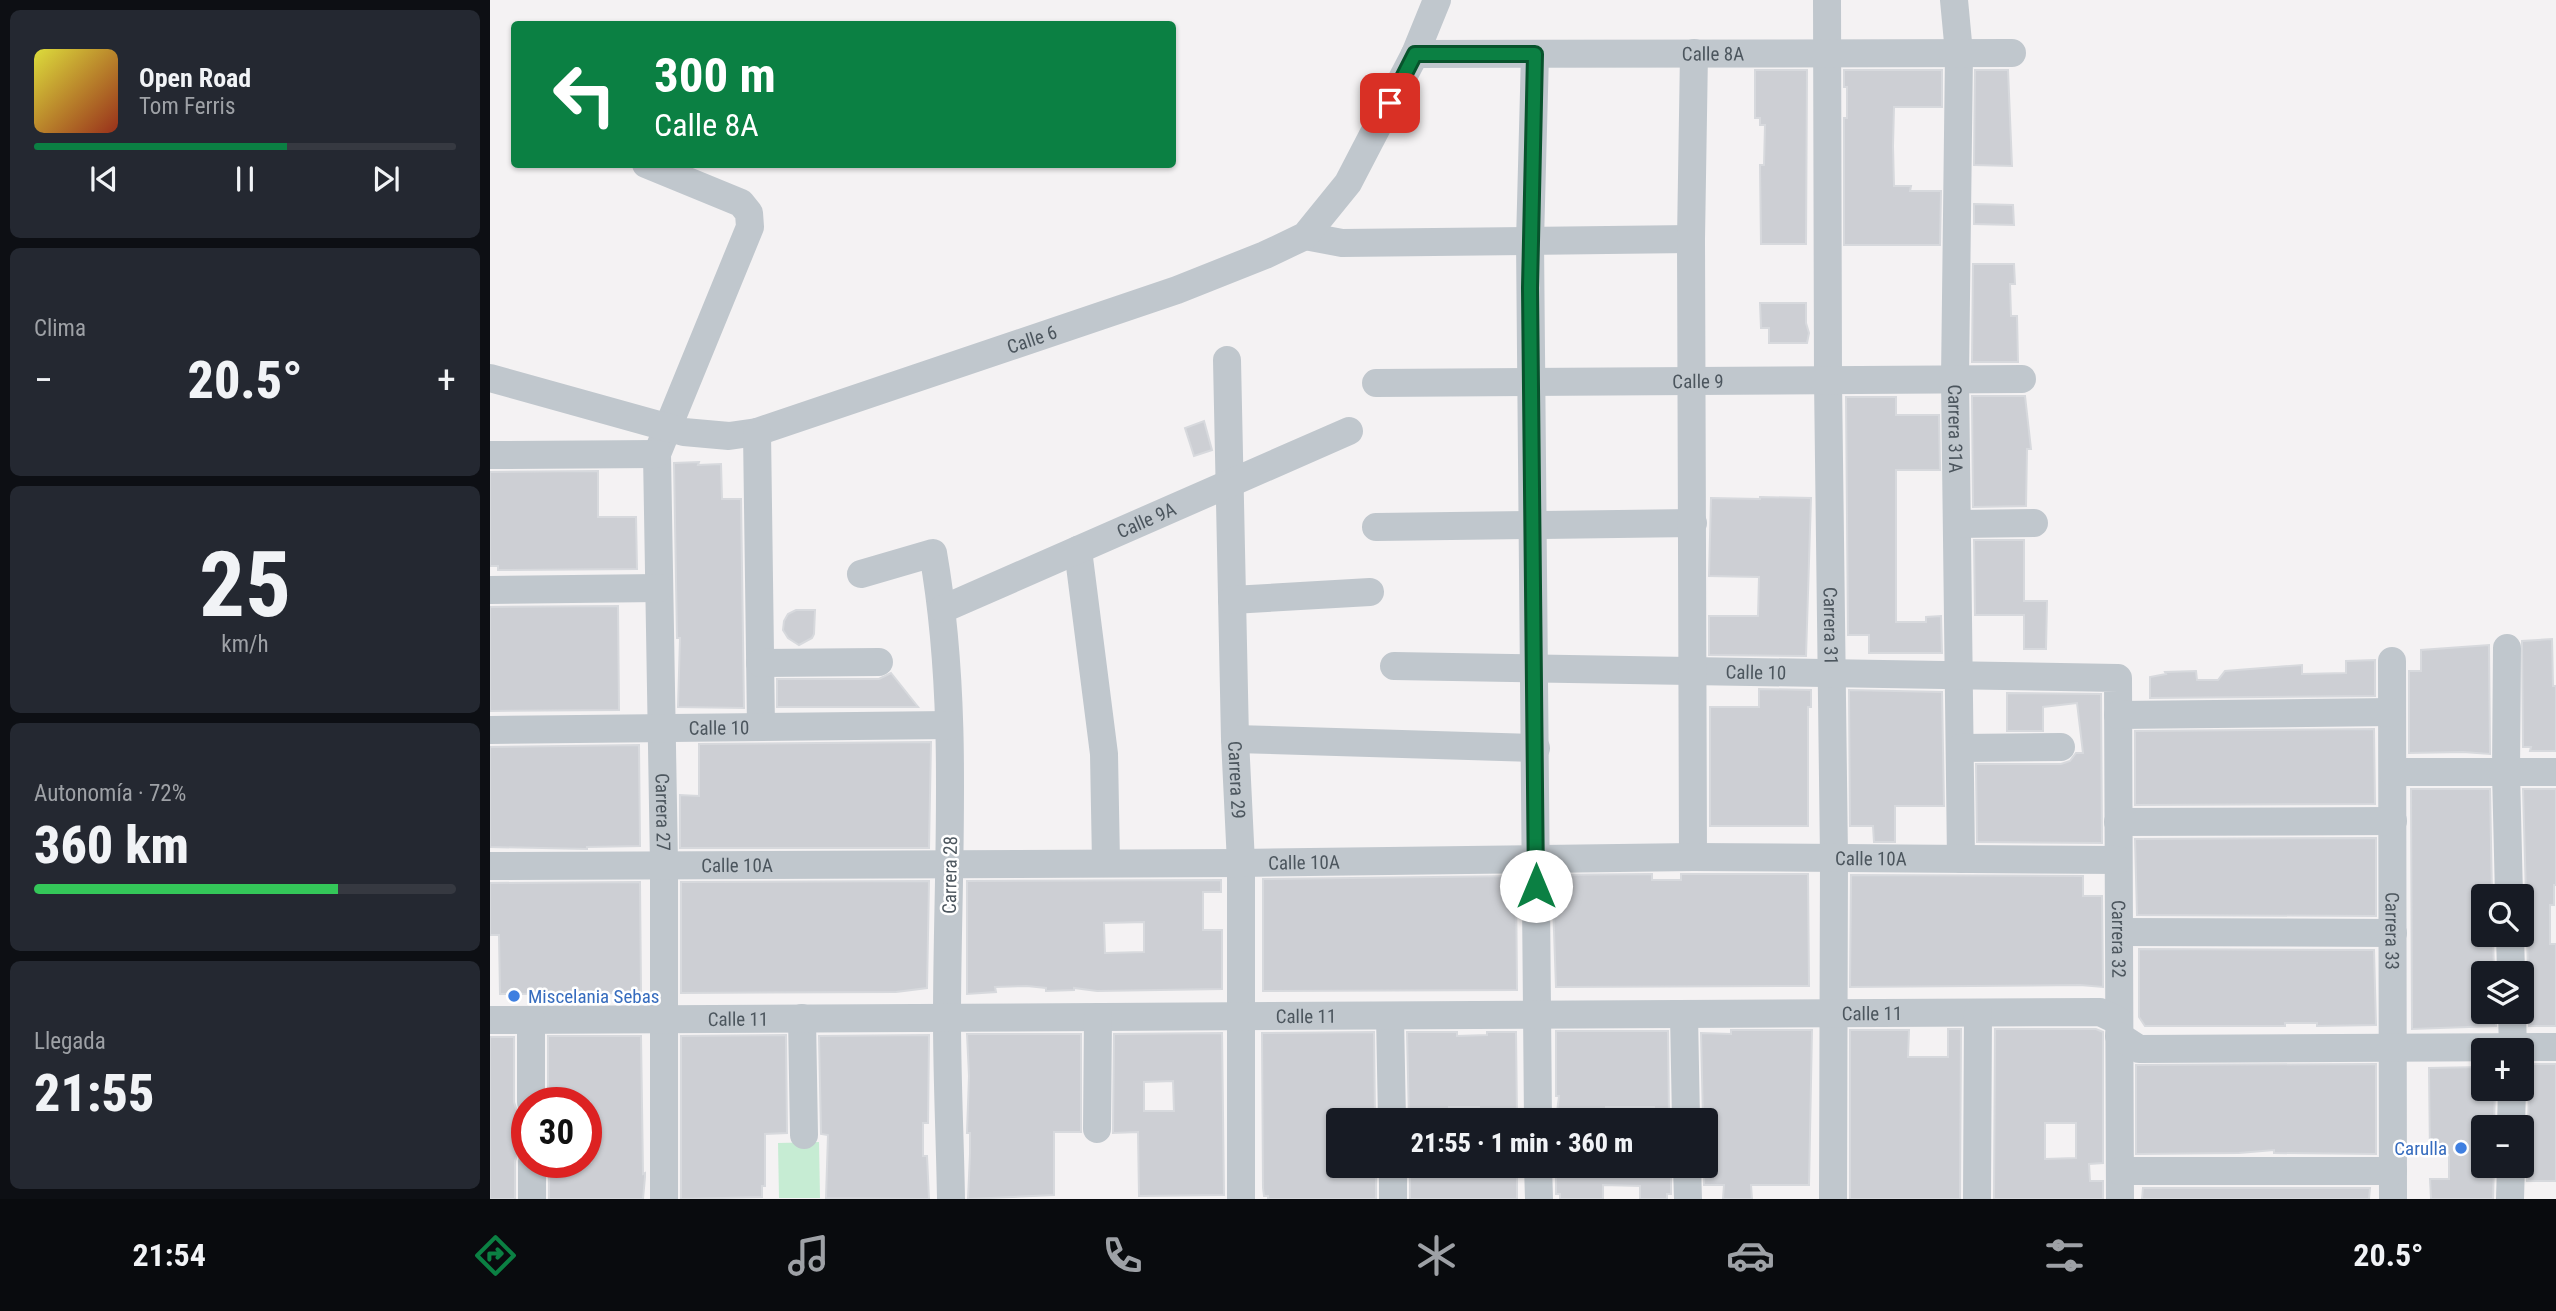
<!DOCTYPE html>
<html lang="es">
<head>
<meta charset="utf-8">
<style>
  body { margin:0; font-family:"Roboto Condensed",sans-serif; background:#242831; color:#f1f3f6; height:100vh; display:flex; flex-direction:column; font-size:26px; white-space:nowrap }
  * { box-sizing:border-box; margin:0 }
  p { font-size:23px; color:#9ea1a6 }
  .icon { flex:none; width:38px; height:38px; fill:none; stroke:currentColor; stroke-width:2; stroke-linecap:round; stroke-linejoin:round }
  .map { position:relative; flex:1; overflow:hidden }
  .side { display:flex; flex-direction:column; gap:10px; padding:10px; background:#0d0f14; width:490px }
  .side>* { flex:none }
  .banner { position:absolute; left:21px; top:21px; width:665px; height:147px; border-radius:7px; box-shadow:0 2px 5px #0004; background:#0b8043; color:#fff; overflow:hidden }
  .fabs { position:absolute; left:1981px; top:884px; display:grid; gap:14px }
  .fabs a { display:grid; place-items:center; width:63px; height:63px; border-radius:7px; background:#171b24; box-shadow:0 2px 5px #0004; font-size:35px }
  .speed { position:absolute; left:21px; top:1087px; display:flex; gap:14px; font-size:35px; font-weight:700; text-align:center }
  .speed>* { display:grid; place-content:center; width:91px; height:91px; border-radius:50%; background:#171b24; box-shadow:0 2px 5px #0004; line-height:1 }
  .speed .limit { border:10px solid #d22; background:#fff; color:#111 }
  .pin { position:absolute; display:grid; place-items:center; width:60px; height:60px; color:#fff; margin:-30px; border-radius:14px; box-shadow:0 4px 10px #0006 }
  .me { position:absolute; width:77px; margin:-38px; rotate:0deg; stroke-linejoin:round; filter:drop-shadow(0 0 5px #0008) }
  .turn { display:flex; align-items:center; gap:24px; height:147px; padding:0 28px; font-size:32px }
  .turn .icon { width:91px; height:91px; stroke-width:2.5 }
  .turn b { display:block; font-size:49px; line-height:60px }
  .big { font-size:52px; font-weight:800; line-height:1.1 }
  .side .tile { flex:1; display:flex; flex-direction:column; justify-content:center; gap:10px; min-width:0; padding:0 24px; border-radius:10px; background:#242831 }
  .side .dial { align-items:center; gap:0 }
  .dial b { font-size:91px; line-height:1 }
  .song { display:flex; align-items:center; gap:21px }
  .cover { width:84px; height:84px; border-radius:10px; background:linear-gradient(135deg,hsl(60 70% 55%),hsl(10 70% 35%)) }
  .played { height:7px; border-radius:4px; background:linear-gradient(90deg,#0b8043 60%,#363941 60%) }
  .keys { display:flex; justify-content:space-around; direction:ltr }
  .heat { display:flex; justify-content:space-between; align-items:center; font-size:38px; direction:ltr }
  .charge { height:10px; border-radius:5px; background:linear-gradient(90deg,#34c759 72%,#363941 0) }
  .trip { position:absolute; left:836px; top:1108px; width:392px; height:70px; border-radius:7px; background:#171b24; box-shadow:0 2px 5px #0004; font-weight:800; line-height:70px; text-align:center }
  .tab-bar { display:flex; height:112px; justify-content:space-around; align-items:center; background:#090b0e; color:#9ea1a6 }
  .tab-bar .icon { width:49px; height:49px }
  .tab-bar .on { color:#0b8043 }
  .tab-bar b { font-size:32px; color:#f1f3f6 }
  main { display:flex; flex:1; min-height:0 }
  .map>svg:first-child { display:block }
</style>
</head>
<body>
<main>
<section class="side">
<div class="tile">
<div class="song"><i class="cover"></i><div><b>Open Road</b><p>Tom Ferris</p></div></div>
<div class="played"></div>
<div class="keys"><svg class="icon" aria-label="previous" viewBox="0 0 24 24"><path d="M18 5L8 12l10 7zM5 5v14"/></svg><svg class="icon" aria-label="pause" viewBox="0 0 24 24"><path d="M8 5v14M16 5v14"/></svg><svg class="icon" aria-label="next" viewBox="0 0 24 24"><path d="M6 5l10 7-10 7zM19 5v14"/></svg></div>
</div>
<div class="tile"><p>Clima</p>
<div class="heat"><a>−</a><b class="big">20.5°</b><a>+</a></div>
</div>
<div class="tile dial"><b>25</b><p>km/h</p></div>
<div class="tile"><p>Autonomía · 72%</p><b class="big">360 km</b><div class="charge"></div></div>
<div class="tile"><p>Llegada</p><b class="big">21:55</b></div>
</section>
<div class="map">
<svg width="2066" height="1199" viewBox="0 0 2066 1199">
  <rect width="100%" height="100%" fill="#f4f2f3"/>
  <polygon fill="#c6ecd3" points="329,1142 330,1198 289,1198 288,1143"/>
  <g fill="#cdcfd4" stroke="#d7d9dd" stroke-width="2" fill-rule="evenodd">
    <polygon points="1265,70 1317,70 1316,244 1271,244 1270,165 1274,165 1275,125 1270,125 1270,118 1265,118"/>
    <polygon points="1354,70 1452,70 1452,107 1404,107 1403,146 1404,186 1421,186 1420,191 1451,191 1450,245 1354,245 1354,118 1357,118 1357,87 1354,87"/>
    <polygon points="1485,70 1518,70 1522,166 1484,165"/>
    <polygon points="1484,204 1523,205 1524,225 1484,224"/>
    <polygon points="1483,264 1524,264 1525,284 1520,284 1521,316 1527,316 1528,362 1482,362"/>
    <polygon points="1270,303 1316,303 1316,323 1319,333 1317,343 1279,343 1279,328 1271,328"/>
    <polygon points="1482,396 1535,396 1541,449 1537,449 1536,506 1483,507"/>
    <polygon points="1356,397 1406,397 1406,415 1449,415 1450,470 1406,470 1406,622 1436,622 1436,617 1451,616 1452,653 1379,653 1379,635 1358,635"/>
    <polygon points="714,421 722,450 704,456 695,428"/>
    <polygon points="209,462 208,465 231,464 232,499 251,499 254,708 188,707 190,638 187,638 184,463"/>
    <polygon points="108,471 108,517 146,517 147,569 8,570 8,566 0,566 0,472"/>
    <polygon points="1270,497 1321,498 1316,656 1219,655 1219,616 1268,616 1269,577 1219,576 1221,498 1270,499"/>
    <polygon points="1484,540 1534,540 1534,601 1557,601 1556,649 1534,649 1534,615 1485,615"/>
    <polygon points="128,606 129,710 0,711 0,607"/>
    <polygon points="306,610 325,610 324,634 322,638 309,645 298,638 293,630 294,621 298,614"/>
    <polygon points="2062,639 2063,686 2066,686 2066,751 2040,751 2041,747 2033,747 2032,641"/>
    <polygon points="1999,645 2000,754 1973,752 1919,753 1919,671 1931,671 1931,650"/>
    <polygon points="1885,660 1885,696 1660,698 1660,677 1676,674 1675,672 1706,671 1707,680 1728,680 1735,671 1812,665 1812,674 1856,673 1856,661"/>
    <polygon points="401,673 428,707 287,707 287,679 389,679"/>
    <polygon points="1269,689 1321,690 1321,707 1318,707 1318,826 1220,826 1220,707 1269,707"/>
    <polygon points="1359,690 1452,692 1454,806 1405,806 1405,842 1384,842 1383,826 1360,826"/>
    <polygon points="1517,693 1611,694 1612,843 1487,842 1486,764 1571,764 1580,761 1586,753 1593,753 1587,703 1553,707 1553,731 1517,731"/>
    <polygon points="1884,729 1885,804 1645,805 1645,731"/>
    <polygon points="441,742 439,848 190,848 190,795 209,796 209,744"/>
    <polygon points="149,745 150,846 97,847 97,849 0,847 0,747"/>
    <polygon points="1921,789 2000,789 2002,896 1993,896 1993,934 2003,934 2004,973 1993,973 1993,1012 2006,1012 2006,1026 1922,1029"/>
    <polygon points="2033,789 2066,789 2066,885 2064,885 2064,905 2060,905 2060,944 2066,944 2066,1026 2039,1026 2039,1011 2032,999 2032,985 2038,973 2037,934 2032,923 2032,906 2036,896"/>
    <polygon points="1886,838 1886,916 1647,915 1645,839"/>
    <polygon points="1162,874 1162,880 1191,880 1191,874 1318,874 1319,986 1066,987 1062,875"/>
    <polygon points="1361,875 1593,876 1593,896 1612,896 1613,987 1590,985 1360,987"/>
    <polygon points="1026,876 1027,990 773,991 773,879"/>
    <path d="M731 880V892H713V930H732V989L607 991 584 988V990L556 991V988L537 986 505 987 506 992 477 994V881ZM654 922V952L615 953 614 923Z"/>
    <polygon points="439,881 437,988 406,992 191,993 191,882"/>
    <polygon points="150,882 151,993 10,994 9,935 0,935 0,883"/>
    <polygon points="1649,949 1884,950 1886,1025 1827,1026 1827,1023 1795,1023 1795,1026 1655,1026 1649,1017"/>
    <polygon points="1458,1029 1471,1029 1470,1199 1360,1199 1360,1030 1419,1030 1418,1057 1458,1057"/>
    <path d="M1505 1029H1606L1613 1032V1163L1599 1164 1600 1181H1613V1199H1504ZM1555 1123H1586V1158L1555 1159Z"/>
    <polygon points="1241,1030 1322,1030 1319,1185 1261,1185 1262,1199 1233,1199 1234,1185 1214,1185 1216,1120 1213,1120 1211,1033 1241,1034"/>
    <polygon points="1066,1031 1178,1031 1179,1120 1165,1120 1164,1107 1116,1107 1116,1120 1066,1120 1069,1096 1066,1096"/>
    <polygon points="884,1032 885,1120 849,1120 849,1166 886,1166 886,1199 778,1199 778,1196 774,1196 773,1188 772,1033"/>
    <polygon points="917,1032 967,1032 967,1036 997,1035 997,1032 1026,1032 1027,1120 989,1120 989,1107 959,1107 959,1120 919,1120"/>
    <path d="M732 1033 734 1195 649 1196 648 1132 623 1133 624 1034ZM683 1081 684 1111H654V1082Z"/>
    <polygon points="477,1034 591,1034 591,1132 564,1132 564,1195 478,1199 480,1154 480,1133 477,1133 479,1076"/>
    <polygon points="296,1035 297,1133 275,1134 275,1186 272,1186 272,1197 191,1199 191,1036"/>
    <polygon points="439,1035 438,1123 433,1123 433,1156 437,1156 439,1199 336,1198 338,1135 331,1134 329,1036"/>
    <polygon points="58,1036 151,1036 153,1174 155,1173 155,1177 153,1199 59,1199 59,1162 101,1162 102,1134 100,1102 58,1102"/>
    <polygon points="0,1037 24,1037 24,1102 27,1111 33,1117 33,1148 28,1153 25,1161 25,1199 0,1199"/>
    <polygon points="1886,1064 1886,1154 1784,1153 1784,1150 1749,1153 1646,1154 1646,1065"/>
    <polygon points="2032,1064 2066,1064 2066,1181 2037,1181 2038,1166 2033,1155 2032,1138 2038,1127 2039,1088 2032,1075"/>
    <polygon points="1993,1067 1993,1088 2005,1088 2004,1127 1993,1127 1993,1166 2004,1166 2003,1199 1941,1199 1940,1179 1959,1179 1959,1155 1940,1155 1939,1068"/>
    <rect x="920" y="1166" width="107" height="33"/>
    <polygon points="1070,1166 1181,1166 1181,1194 1177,1194 1177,1199 1150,1199 1150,1186 1113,1185 1113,1199 1070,1199 1070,1194 1066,1194 1066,1176 1070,1177"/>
    <polygon points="1653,1188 1880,1188 1879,1199 1652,1199"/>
  </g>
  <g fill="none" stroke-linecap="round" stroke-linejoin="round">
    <g stroke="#c0c7cd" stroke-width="28">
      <path id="s1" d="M1337 0 1338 380 1344 858 1343 1199"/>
      <path id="s2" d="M1464 0 1469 53 1465 379 1471 859"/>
      <path id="s3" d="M925 54 1522 53"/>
      <polyline points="1045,54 1040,241 1048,1120"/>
      <path id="s4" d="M156 164 251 203 259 213 260 227 167 454 174 864V1199"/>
      <polyline points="815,236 852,243 1201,239"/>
      <path id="s5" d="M737 360 745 739 751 863V1199"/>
      <path id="s6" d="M0 378 194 432 239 436 267 432 687 290 775 255 815 236 858 183 925 54 947 0"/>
      <path id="s7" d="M886 383 1532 379"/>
      <polyline points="267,432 271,727"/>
      <polyline points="0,455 167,454"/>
      <polyline points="1467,524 1544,523"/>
      <polyline points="886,527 1203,523"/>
      <polyline points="588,550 614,754 616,862"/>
      <path d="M371 574 443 553C470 707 457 863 457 1019 457 1079 460 1139 461 1199"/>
      <polyline points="0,590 169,588"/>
      <polyline points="742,600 880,592"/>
      <path id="s8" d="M453 609 859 431"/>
      <polyline points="2017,648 2016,772 2019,896"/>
      <path id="s9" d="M1902 661 1903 1199"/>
      <polyline points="270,663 389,662"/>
      <path id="s10" d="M904 666 1628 678 1630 1199"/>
      <polyline points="1628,715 1902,712"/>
      <path id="s11" d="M0 730 459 725"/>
      <polyline points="745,739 1046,748"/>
      <polyline points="1470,748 1571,747"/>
      <polyline points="1903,772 2066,772"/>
      <polyline points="1628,822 1903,821"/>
      <polyline points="1203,857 1201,239 1204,53"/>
      <path id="s12" d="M0 866 751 863 1203 857 1628 860"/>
      <polyline points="1629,932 1903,933"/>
      <polyline points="2020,934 2021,973"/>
      <polyline points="2022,1012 2023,1050"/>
      <polyline points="1194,1014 1196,1120"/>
      <polyline points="900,1016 902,1120"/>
      <polyline points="312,1018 314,1135"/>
      <path id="s13" d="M0 1020 1610 1012 1629 1021"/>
      <polyline points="41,1020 41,1102"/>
      <polyline points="1629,1036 1649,1049 2066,1047"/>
      <polyline points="2021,1127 2022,1088"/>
      <polyline points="607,1129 608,1017"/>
      <polyline points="42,1162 42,1199"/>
      <polyline points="903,1166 903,1199"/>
      <polyline points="1048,1166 1049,1199"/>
      <polyline points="1197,1166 1198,1199"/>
      <polyline points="1630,1171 1903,1171"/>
      <polyline points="1487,1199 1488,1013"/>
      <polyline points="2020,1199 2021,1166"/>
    </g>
  </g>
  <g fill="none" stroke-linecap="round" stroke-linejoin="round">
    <g stroke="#07532c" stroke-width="18">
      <polyline id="route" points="900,103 925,54 1045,54 1040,288 1046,886"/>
    </g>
    <use href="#route" stroke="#0b8043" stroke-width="12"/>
  </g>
  <g fill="#3f7fe0" stroke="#fff" stroke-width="2.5">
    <circle cx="24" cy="996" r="7"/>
    <circle cx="1971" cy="1148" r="7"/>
  </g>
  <g text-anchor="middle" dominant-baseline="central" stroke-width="5" stroke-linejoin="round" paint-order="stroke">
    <g font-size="19" fill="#4c565e" stroke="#fff">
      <text stroke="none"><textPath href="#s3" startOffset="298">Calle 8A</textPath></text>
      <text stroke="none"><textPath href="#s6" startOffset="565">Calle 6</textPath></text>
      <text stroke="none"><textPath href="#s7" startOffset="322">Calle 9</textPath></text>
      <text stroke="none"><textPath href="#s2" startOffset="429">Carrera 31A</textPath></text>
      <text stroke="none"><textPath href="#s8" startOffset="222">Calle 9A</textPath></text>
      <text stroke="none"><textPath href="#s1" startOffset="626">Carrera 31</textPath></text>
      <text stroke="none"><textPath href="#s10" startOffset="362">Calle 10</textPath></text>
      <text stroke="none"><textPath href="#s11" startOffset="229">Calle 10</textPath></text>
      <text stroke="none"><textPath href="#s5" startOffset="420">Carrera 29</textPath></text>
      <text stroke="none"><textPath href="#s4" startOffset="733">Carrera 27</textPath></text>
      <text stroke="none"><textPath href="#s12" startOffset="1381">Calle 10A</textPath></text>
      <text stroke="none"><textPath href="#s12" startOffset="814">Calle 10A</textPath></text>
      <text stroke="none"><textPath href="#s12" startOffset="247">Calle 10A</textPath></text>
      <text transform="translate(460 875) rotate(-89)">Carrera 28</text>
      <text stroke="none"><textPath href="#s9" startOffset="270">Carrera 33</textPath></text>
      <text stroke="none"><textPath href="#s10" startOffset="985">Carrera 32</textPath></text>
      <text stroke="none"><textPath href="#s13" startOffset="1382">Calle 11</textPath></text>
      <text stroke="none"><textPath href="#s13" startOffset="816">Calle 11</textPath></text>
      <text stroke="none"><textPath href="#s13" startOffset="248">Calle 11</textPath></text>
    </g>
    <g font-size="19" fill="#366cbe" stroke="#fff" text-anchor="start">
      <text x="38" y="996">Miscelania Sebas</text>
      <text x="1957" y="1148" text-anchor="end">Carulla</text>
    </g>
  </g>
</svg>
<div class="fabs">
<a><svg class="icon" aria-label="search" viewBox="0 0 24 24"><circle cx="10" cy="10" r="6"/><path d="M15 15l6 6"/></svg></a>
<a><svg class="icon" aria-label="layers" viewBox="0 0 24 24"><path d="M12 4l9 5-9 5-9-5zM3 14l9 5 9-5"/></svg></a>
<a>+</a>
<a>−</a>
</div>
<div class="speed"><div class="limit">30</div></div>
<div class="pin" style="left:900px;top:103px;background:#d93025"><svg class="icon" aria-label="arrive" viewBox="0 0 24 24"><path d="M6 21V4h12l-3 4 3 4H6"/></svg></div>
<svg class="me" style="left:1046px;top:886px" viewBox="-20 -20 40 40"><circle r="19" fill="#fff"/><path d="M0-13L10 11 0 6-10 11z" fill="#0b8043"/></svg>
<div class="trip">21:55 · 1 min · 360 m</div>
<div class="banner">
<div class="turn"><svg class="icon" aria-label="left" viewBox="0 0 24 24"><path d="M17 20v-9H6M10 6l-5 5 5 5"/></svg><div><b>300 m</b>Calle 8A</div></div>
</div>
</div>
</main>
<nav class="tab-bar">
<b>21:54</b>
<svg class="icon on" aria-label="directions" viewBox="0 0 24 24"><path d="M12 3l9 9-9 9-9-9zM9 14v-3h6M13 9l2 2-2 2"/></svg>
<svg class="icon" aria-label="music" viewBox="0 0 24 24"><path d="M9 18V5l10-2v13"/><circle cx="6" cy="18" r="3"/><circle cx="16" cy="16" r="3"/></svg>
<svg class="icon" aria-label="phone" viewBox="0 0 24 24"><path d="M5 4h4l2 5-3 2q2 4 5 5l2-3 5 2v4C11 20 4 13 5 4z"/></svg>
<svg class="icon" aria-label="climate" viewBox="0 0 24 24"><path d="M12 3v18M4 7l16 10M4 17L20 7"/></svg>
<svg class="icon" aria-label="car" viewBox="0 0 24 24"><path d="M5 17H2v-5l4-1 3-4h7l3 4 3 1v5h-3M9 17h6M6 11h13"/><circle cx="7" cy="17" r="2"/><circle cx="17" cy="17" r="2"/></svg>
<svg class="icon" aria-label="filters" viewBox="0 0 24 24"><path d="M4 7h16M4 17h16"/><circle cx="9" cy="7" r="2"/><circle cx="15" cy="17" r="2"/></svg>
<b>20.5°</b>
</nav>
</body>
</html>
